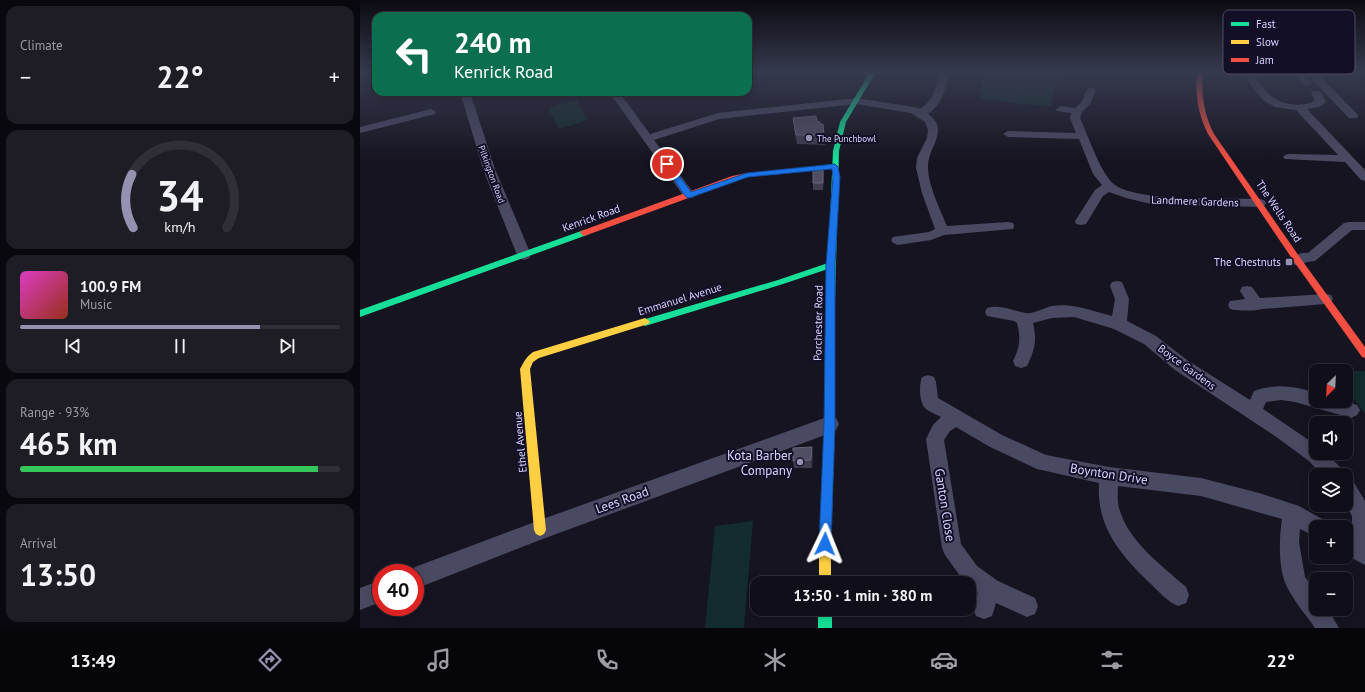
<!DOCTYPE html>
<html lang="en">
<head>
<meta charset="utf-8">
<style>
  body { margin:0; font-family:"PT Sans",sans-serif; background:#1e1d26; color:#f1f3f6; height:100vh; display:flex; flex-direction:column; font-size:15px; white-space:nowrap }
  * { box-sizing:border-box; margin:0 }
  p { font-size:13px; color:#9c9ca2 }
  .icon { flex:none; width:22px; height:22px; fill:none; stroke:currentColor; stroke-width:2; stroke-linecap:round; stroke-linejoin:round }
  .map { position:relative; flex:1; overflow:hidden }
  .side { display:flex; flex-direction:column; gap:6px; padding:6px; background:#09080e; width:360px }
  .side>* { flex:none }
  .hud { position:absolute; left:12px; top:12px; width:380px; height:84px; border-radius:12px; box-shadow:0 2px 10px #0003,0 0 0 1px #302f38; background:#0b6e4f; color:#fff; overflow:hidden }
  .needle { width:26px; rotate:204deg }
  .fabs { position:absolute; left:949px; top:364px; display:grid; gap:8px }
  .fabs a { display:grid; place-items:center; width:44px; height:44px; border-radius:8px; background:#100f19; box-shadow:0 2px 10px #0003,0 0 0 1px #302f38; font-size:20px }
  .speed { position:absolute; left:12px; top:564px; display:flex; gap:8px; font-size:20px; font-weight:700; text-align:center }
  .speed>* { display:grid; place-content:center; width:52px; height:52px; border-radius:50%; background:#100f19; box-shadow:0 2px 10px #0003,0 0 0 1px #302f38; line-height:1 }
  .speed .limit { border:6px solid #d22; background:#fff; color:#111 }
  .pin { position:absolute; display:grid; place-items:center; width:34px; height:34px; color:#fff; margin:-17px; border:2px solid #fff; border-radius:50%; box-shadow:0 1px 4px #0007 }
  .me { position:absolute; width:44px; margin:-22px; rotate:2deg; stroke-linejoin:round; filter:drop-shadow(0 0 3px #0008) }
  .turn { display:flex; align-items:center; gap:14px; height:84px; padding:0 16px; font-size:18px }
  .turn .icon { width:52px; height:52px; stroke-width:2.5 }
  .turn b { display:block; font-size:28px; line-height:34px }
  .big { font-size:30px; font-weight:700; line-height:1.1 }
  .side .card { flex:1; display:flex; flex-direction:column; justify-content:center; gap:6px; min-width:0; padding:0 14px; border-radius:12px; background:#1e1d26 }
  .side .dial { align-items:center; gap:0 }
  .dial svg { height:104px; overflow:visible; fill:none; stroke:#302f38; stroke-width:7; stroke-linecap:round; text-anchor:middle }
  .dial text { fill:#f1f3f6; stroke:none }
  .song { display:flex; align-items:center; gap:12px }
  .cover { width:48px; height:48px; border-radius:6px; background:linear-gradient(135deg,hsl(310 70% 55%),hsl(10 70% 35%)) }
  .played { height:4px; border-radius:2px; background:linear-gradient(90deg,#9591b1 75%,#302f38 75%) }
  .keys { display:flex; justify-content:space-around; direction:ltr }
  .heat { display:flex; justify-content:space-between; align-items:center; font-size:22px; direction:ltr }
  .charge { height:6px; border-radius:3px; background:linear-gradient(90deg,#34c759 93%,#302f38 0) }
  .trip { position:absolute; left:390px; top:576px; width:226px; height:40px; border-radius:12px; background:#100f19; box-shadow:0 2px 10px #0003,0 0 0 1px #302f38; font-weight:700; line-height:40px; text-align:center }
  .tabs { display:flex; height:64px; justify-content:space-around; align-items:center; background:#06060a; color:#9c9ca2 }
  .tabs .icon { width:28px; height:28px }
  .tabs .current { color:#9591b1 }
  .tabs b { font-size:18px; color:#f1f3f6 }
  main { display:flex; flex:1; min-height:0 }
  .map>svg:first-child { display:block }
</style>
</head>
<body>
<main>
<section class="side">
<div class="card"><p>Climate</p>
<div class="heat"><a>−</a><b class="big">22°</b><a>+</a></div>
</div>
<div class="card dial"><svg viewBox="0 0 100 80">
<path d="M14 69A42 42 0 1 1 86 69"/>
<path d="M14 69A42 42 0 0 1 13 28" stroke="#9591b1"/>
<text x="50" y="56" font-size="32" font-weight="700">34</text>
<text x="50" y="72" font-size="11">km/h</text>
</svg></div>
<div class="card">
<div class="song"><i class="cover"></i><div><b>100.9 FM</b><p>Music</p></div></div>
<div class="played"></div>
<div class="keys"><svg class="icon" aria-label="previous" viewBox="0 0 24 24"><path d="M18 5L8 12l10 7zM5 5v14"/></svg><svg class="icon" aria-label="pause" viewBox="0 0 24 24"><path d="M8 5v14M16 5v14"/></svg><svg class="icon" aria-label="next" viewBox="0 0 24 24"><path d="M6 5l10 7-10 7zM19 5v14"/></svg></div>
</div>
<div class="card"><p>Range · 93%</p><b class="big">465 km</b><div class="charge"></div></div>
<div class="card"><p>Arrival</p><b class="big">13:50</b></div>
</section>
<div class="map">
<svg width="1005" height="628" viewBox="0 0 1005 628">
  <rect width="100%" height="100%" fill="#161421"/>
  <g fill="#132c2d">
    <polygon points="625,72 699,72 691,106 657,104 619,98"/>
    <polygon points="216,100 228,120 199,129 188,108"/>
    <polygon points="993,371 1005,371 1005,414 986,388 986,378"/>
    <polygon points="393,521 384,628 345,628 355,526"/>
  </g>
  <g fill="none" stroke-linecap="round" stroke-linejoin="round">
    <g fill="#4a4962" fill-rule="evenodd">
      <path d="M579 72H589C585 90 583 103 568 114 591 130 567 148 568 167 568 185 580 209 587 226L648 222 653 223 654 226 653 229 584 235 571 240 538 245 533 243 531 240 533 237 569 232 575 229 562 193 556 168 557 158 567 138 568 130 565 122 551 113 496 104 359 119 294 140 335 195 333 198H325L249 92H259L290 134 358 113 496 98 554 107 560 109C574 100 576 88 579 72Z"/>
      <path d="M885 72H895C896 78 898 81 902 86 905 89 907 93 910 95 922 106 942 107 955 101L951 93 952 91H960L966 102 959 107 947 109 1005 170V181L1001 180 985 162 925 159 923 157 925 155 929 154 978 155 936 110 915 107 903 100 888 81Z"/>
      <polygon points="932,72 942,72 952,83 947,86 944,85"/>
      <polygon points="945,72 956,72 997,114 998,116 997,118 989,118"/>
      <path d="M731 87 736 90 730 104 722 112 720 118C728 135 741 175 755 185 778 202 869 198 900 199L904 200 906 203 904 206 900 207 791 204 766 198 749 192 743 196 726 224 721 225 716 224 715 221 735 190 742 185 733 174 719 139 648 137 643 134 648 131 716 133 710 118 711 113 697 111 696 109 701 106 715 108 721 103 728 88Z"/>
      <polygon points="100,92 110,92 135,169 171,255 169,258 164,260 159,258 157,255 123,169"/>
      <polygon points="71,109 76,112 75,114 0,133 0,127"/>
      <path d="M989 222H1005V230H992L955 261 947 262 938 266 933 264 931 261C934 256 941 252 948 253L984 223Z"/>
      <path d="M757 281 762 282 769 299 767 321 796 336 827 360 890 400 894 391C915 383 935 386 956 393V401H986L997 405 1000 410 997 415 991 418 935 402 921 400 906 402 903 409 956 445V453H966L982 469 984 475H962L949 461 915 436 815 370 784 344 754 329 714 317 692 318 673 323C677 340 675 350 667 366L661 368 655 366 653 361C660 347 661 338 657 323L654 321 627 316 625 312 627 308C640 304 653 311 666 313 671 315 686 307 692 306 713 303 732 311 752 316L755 299 750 286 752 282Z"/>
      <path d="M887 286 892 287 900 298 966 294 971 295 973 299 971 303 966 304 902 309C896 311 877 311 870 309L868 305 870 301 885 299 880 291 882 287Z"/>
      <path d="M568 375 574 377 576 382 578 398 642 435 686 455 749 467 841 478 899 493 939 506 964 520 967 527H956V537L940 529 939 542 945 577 956 592V609H968L979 628H955C946 615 934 601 927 587 918 569 919 539 922 519L841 496 758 486C758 493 757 501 759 508 768 541 801 565 826 587L829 595 826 603 818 606C807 601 800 593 792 585 761 556 736 527 739 483L677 469 630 447 596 427 590 431 584 440 601 544 617 566 638 581 675 598 678 606 675 614 667 617 636 603 632 616 624 619 616 616 613 608 618 593 609 586V583H606L603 580 585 555 582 548 566 439 573 425 581 417C576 414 569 412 565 408 559 402 559 384 562 377Z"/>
      <polygon points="470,416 476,418 479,424 476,430 465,435 180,540 55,589 55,573 47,573 48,571 55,567 180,520"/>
      <polygon points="986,478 993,481 1005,501 1005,565 986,555 986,534 992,536 992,516 986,505"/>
      <polygon points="21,580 21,602 0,610 0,588"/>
    </g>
    <g fill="#16e098" fill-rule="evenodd">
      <polygon points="510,72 516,72 486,122 479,151 475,302 474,304 468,304 467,302 468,269 423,284 285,326 282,324 280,322 282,320 418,280 468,263 473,151 480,122"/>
      <polygon points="224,230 227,231 228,233 227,235 0,317 0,310"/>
      <rect x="458" y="609" width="14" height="19"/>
    </g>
    <g fill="#ffcf43" fill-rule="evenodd">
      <polygon points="471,299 475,302 475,424 471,544 471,583 459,583 459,544 465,424 467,302"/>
      <path d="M285 318 288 320 290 322 288 324 179 358 173 362 170 369 186 530 184 534 180 536 176 534 174 530 160 369C164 362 166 357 173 352Z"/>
    </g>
    <g fill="#f24e42" fill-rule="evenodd">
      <path d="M837 72H843C841 95 844 114 854 134L941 259 1005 347V358L1002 357 935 263 848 134C838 114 835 95 837 72Z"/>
      <polygon points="475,165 477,166 477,168 387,177 378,180 227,235 224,236 220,233 221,231 372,176 387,173"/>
    </g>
  </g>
  <g fill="#403d50">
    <polygon points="433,118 457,121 460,124 463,124 465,145 437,144 434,127"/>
    <polygon points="464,175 463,190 453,190 453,183"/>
    <polygon points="453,456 452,468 434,468 433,461"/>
  </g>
  <g fill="#282635">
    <polygon points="463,168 464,175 463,190"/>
    <polygon points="452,447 453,456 452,468 451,460"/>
  </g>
  <g fill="#504e63" stroke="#66637b">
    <polygon points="456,116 457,121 460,122 460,124 463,124 464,135 436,135 433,118"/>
    <polygon points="463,168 463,183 453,183 453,169"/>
    <polygon points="452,447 451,460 433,461 433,448"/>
  </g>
  <linearGradient id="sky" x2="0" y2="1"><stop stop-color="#0c0b12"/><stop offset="0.45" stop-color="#363a4e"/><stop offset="1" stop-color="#363a4e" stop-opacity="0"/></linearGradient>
  <rect width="1005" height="160" fill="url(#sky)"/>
  <polygon fill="#1a73e8" stroke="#114b97" points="304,162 309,162 331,192 387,173 475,164 478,167 480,177 475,265 475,424 471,544 469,548 465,550 461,548 459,544 464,424 466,265 473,177 472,169 388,177 329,198 326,197 303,164"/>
  <g fill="#9591b1" stroke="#130f26" stroke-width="1.5">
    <circle cx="449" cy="138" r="4"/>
    <rect x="925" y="258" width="8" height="8" rx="2"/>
    <circle cx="440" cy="462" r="4"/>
  </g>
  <g text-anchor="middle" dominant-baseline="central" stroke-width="4" stroke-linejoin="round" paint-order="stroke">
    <g font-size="9" fill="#d9d4ff" stroke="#130f26" text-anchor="start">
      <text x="457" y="138">The Punchbowl</text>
    </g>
    <g font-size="9" fill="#d9d4ff" stroke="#130f26">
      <text transform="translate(132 174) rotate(70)">Pilkington Road</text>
    </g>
    <g font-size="11" fill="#d9d4ff" stroke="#130f26">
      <text transform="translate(835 201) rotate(2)">Landmere Gardens</text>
      <text transform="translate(919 211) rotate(56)">The Wells Road</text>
      <text transform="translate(231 218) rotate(-20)">Kenrick Road</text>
      <text transform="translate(320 299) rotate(-17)">Emmanuel Avenue</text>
      <text transform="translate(458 323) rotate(-89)">Porchester Road</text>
      <text transform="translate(827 367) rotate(36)">Boyce Gardens</text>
      <text transform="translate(160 442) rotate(-95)">Ethel Avenue</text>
    </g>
    <g font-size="11" fill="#d9d4ff" stroke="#130f26" text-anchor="end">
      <text x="921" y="262">The Chestnuts</text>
    </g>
    <g font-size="13" fill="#d9d4ff" stroke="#130f26" text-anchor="end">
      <text x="432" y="455">Kota Barber<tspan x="432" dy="15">Company</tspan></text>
    </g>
    <g font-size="13" fill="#d9d4ff" stroke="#130f26">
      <text transform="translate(749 474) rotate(9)">Boynton Drive</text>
      <text transform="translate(262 500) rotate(-20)">Lees Road</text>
      <text transform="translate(585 505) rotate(81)">Ganton Close</text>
    </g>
  </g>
  <rect x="863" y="10" width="132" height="64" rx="6" fill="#130f26" stroke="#4e4a67" stroke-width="1"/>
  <rect x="871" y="22" width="18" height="4" fill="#16e098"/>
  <rect x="871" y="40" width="18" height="4" fill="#ffcf43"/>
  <rect x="871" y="58" width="18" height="4" fill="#f24e42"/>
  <g font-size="11" fill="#d9d4ff">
    <text x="896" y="28">Fast</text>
    <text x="896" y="46">Slow</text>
    <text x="896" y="64">Jam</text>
  </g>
</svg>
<div class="fabs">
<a><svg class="needle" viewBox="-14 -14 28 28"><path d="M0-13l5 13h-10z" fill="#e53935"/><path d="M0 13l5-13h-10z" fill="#9c9ca2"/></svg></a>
<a><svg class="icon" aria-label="sound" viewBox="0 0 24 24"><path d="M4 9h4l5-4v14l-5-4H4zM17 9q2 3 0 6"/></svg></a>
<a><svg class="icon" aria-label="layers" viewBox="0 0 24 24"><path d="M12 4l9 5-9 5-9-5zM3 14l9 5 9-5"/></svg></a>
<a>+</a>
<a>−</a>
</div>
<div class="speed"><div class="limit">40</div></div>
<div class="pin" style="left:307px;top:164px;background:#d93025"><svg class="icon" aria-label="arrive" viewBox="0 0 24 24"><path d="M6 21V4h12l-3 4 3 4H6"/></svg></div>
<svg class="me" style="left:465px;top:544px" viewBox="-20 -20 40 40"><path d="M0-17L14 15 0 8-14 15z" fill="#1a73e8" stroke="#fff" stroke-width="4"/></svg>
<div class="trip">13:50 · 1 min · 380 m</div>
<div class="hud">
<div class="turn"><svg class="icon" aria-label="left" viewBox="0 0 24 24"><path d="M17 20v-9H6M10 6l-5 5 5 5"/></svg><div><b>240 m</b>Kenrick Road</div></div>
</div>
</div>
</main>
<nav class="tabs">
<b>13:49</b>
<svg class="icon current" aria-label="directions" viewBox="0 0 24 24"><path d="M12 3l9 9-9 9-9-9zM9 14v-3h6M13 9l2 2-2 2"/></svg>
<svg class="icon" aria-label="music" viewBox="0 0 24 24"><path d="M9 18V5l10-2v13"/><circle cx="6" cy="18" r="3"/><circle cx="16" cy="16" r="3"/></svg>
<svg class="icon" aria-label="phone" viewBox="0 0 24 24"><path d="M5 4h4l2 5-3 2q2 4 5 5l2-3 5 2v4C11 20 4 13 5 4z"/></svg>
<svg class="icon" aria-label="climate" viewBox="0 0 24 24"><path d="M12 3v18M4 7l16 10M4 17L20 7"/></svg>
<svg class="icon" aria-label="car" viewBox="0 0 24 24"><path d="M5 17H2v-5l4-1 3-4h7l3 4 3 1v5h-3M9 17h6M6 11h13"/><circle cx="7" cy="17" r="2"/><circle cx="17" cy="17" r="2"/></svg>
<svg class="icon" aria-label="filters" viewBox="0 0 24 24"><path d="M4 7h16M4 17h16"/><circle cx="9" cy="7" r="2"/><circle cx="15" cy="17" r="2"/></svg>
<b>22°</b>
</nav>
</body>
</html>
